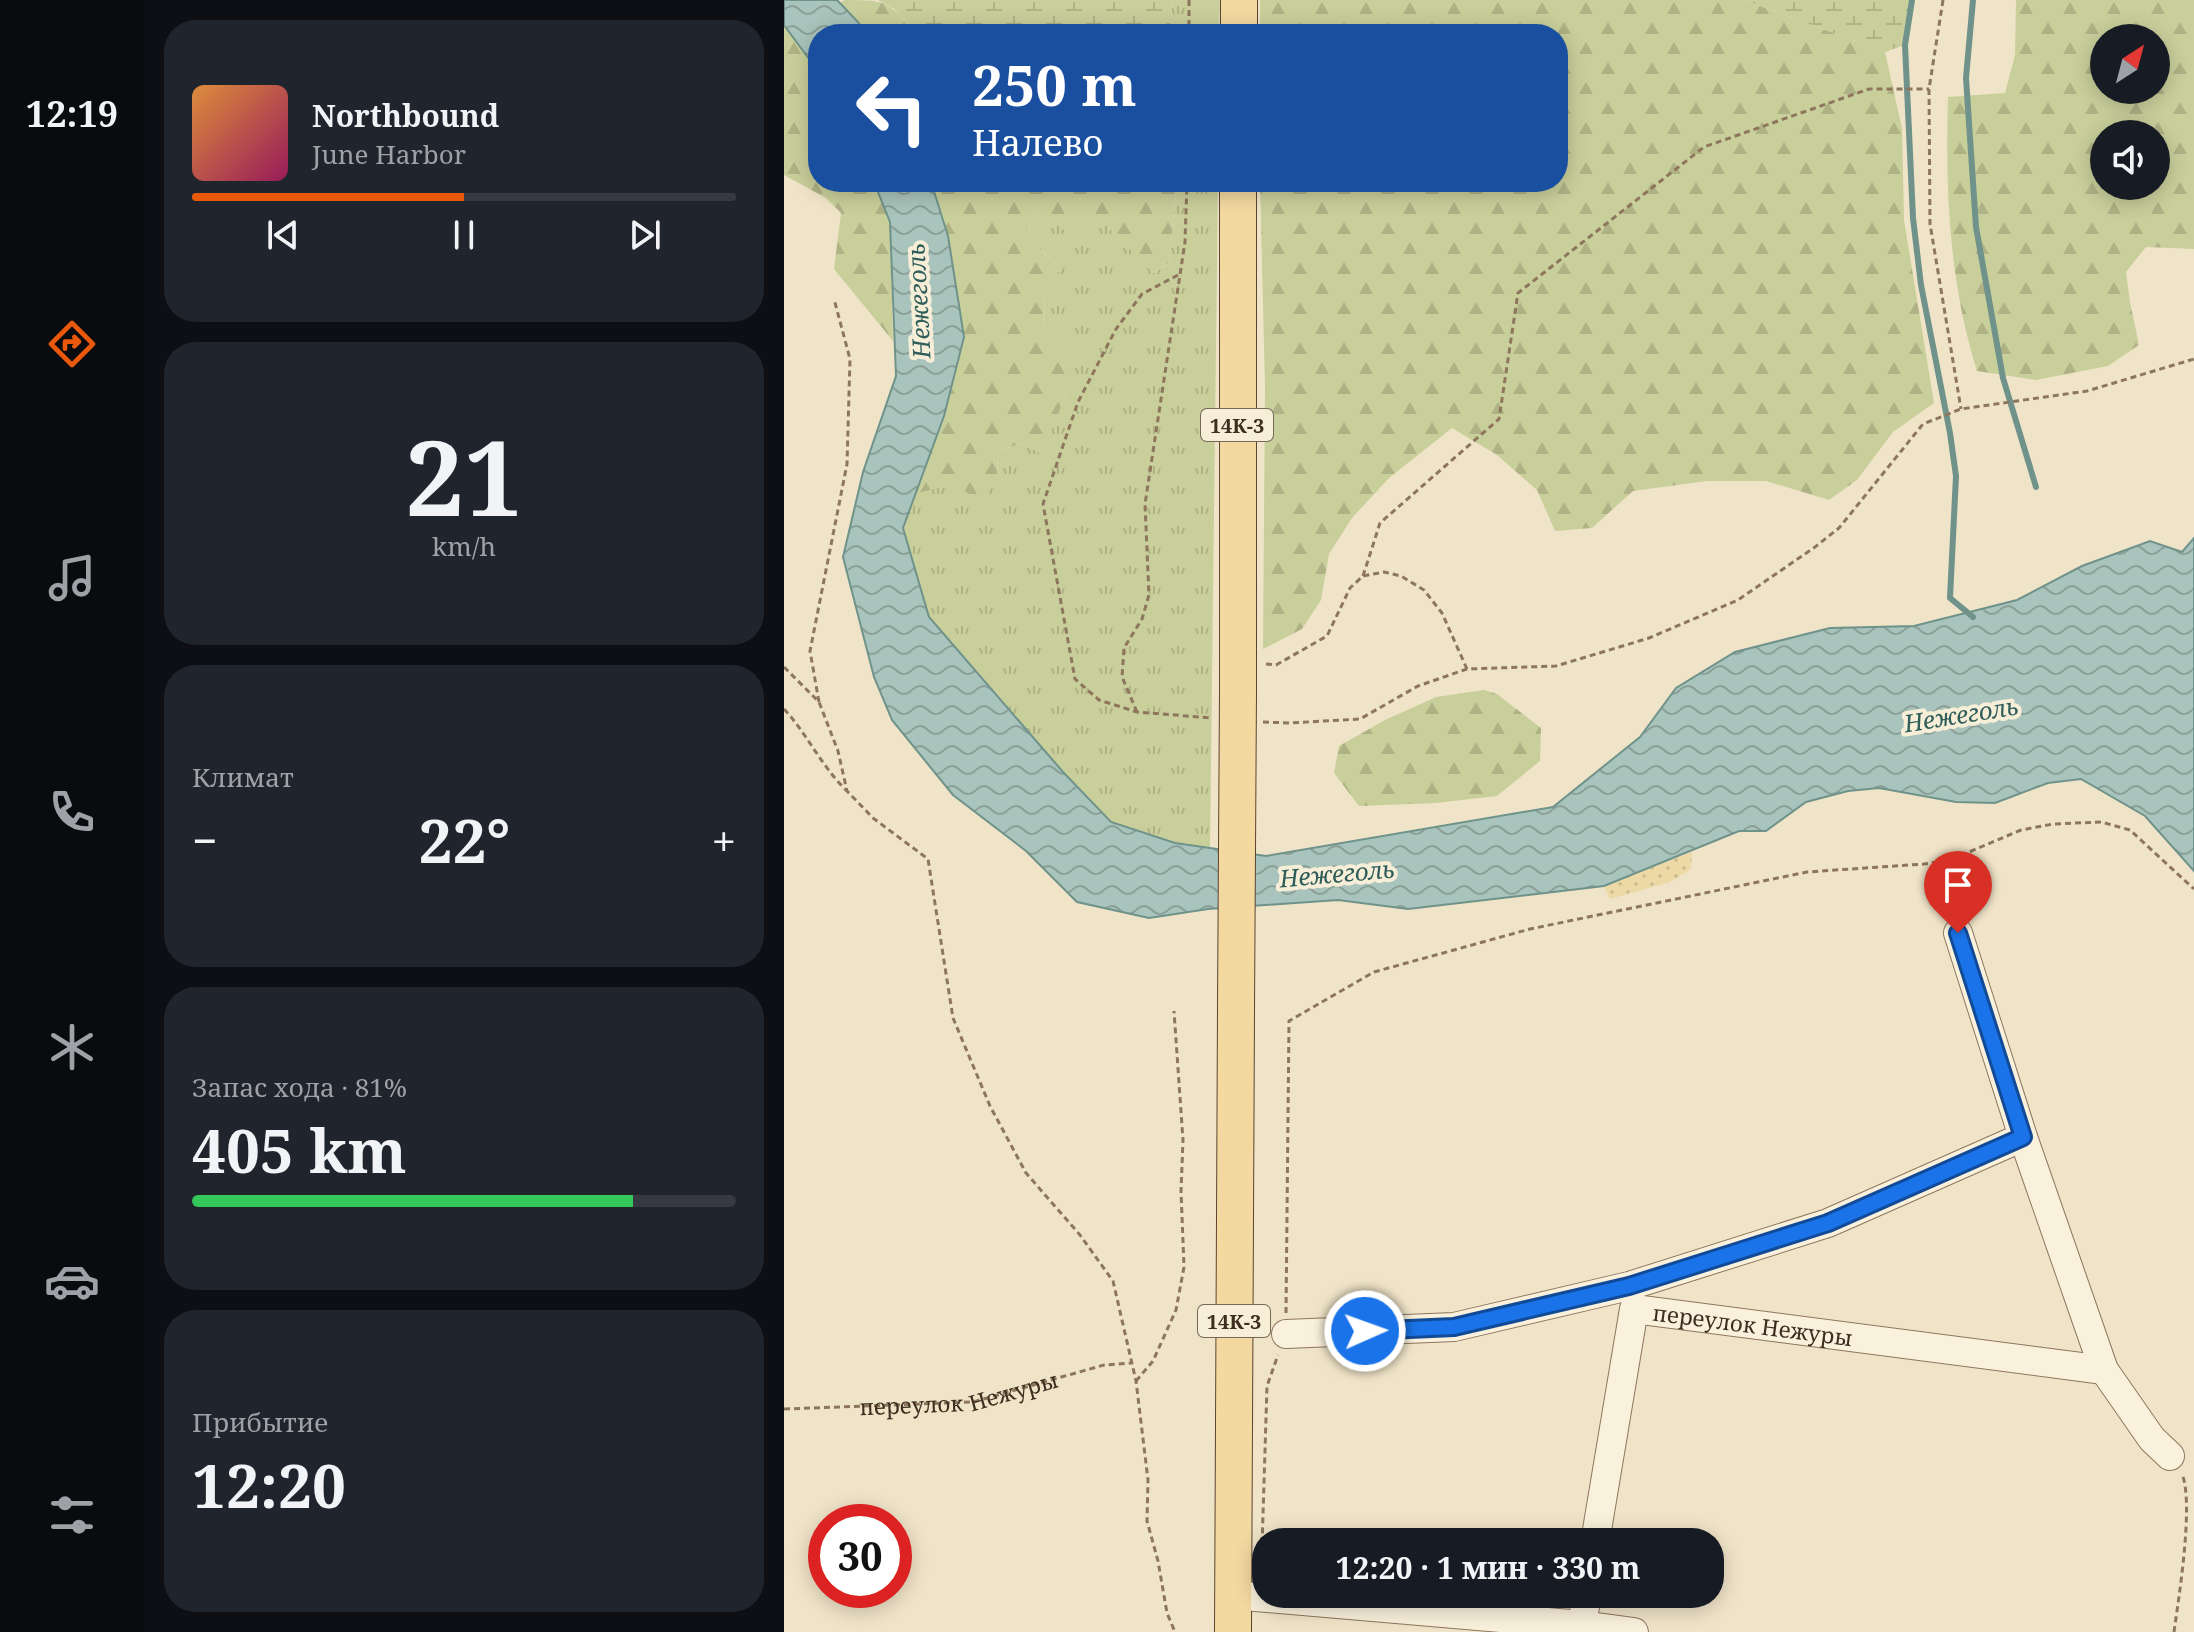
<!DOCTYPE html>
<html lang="ru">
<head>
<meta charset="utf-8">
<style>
  body { margin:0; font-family:"Noto Serif",serif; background:#20242c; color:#f1f3f6; height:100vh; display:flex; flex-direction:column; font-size:30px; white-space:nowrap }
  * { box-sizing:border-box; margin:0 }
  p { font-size:26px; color:#9ea1a6 }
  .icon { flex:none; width:44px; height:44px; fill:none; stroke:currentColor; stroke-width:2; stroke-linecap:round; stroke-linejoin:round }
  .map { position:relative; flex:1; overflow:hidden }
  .panel { display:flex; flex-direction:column; gap:20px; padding:20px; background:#0d0f14; width:640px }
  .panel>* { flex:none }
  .hud { position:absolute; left:24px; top:24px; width:760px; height:168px; border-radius:32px; box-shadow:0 4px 20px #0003; background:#1a4fa0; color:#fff; overflow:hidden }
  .needle { width:52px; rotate:36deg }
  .tools { position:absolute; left:1306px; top:24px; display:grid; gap:16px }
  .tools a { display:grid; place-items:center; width:80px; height:80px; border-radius:50%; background:#171b24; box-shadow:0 4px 20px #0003; font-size:40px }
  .speed { position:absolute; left:24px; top:1504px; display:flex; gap:16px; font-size:40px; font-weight:700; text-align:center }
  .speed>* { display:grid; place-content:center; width:104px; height:104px; border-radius:50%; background:#171b24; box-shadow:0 4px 20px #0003; line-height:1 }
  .speed .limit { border:12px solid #d22; background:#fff; color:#111 }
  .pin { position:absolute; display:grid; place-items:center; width:68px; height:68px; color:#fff; margin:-82px -34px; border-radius:50% 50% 50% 0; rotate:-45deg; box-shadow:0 0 8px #0007 }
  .pin .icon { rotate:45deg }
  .me { position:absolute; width:88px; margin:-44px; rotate:88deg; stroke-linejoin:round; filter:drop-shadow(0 0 6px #0008) }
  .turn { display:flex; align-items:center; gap:28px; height:168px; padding:0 32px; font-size:36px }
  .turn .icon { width:104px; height:104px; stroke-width:2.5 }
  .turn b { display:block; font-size:56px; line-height:68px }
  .big { font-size:60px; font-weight:700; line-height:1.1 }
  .panel .widget { flex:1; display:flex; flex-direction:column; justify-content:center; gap:12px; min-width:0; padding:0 28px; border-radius:32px; background:#20242c }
  .panel .dial { align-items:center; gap:0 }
  .dial b { font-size:104px; line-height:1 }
  .song { display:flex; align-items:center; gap:24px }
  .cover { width:96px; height:96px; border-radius:12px; background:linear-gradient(135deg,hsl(30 70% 55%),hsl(330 70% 35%)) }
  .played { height:8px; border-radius:4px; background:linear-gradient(90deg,#ea580c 50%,#363941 50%) }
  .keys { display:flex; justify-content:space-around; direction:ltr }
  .heat { display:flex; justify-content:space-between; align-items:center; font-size:44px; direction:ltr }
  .charge { height:12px; border-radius:6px; background:linear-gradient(90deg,#34c759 81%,#363941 0) }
  .trip { position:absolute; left:468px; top:1528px; width:472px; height:80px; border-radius:32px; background:#171b24; box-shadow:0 4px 20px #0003; font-weight:700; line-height:80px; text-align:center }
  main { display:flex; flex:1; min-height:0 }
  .menu { display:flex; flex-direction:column; width:144px; justify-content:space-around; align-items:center; background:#090b0e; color:#9ea1a6 }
  .menu .icon { width:56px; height:56px }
  .menu .active { color:#ea580c }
  .menu b { font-size:36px; color:#f1f3f6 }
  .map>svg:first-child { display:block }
</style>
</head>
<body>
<main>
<nav class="menu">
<b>12:19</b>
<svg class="icon active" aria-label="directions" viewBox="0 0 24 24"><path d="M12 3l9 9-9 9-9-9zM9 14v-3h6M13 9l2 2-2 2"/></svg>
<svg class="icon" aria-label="music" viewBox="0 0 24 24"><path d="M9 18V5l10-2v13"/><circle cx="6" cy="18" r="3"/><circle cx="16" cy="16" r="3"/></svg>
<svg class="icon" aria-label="phone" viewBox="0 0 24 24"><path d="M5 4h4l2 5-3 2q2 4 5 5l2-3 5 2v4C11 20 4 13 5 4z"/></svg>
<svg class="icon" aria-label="climate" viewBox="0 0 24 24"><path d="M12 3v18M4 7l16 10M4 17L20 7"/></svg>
<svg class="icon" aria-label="car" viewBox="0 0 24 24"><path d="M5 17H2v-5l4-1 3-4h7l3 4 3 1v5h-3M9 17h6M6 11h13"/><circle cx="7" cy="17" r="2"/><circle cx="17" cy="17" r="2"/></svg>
<svg class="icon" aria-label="filters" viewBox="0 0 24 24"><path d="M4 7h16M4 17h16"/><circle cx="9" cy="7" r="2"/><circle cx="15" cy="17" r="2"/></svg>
</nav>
<section class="panel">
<div class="widget">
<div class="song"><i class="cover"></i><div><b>Northbound</b><p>June Harbor</p></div></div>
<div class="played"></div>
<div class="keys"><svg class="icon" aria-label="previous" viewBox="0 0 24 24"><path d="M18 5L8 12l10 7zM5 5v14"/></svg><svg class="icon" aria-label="pause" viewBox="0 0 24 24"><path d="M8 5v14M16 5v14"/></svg><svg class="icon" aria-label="next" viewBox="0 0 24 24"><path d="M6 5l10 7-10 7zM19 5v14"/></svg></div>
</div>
<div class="widget dial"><b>21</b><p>km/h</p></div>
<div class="widget"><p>Климат</p>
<div class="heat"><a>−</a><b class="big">22°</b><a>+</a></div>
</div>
<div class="widget"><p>Запас хода · 81%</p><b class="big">405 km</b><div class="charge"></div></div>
<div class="widget"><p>Прибытие</p><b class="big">12:20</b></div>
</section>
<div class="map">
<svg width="1410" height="1632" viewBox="0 0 1410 1632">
  <defs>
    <pattern id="grass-tufts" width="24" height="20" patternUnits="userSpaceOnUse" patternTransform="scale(2)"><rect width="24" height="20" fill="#c9cf9b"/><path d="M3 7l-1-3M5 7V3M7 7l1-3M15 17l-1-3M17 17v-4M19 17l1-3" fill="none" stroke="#aeb285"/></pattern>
    <pattern id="forest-firs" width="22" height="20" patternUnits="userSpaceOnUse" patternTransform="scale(2)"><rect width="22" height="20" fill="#c9cf9b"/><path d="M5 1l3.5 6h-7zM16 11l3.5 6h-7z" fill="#aeb285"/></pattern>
    <pattern id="wetland-marsh" width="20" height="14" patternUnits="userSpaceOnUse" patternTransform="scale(2)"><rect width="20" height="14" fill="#c9cf9b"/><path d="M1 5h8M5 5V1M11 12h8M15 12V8" fill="none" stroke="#aeb285"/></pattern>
    <pattern id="sand-dots" width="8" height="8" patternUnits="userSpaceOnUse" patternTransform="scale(2)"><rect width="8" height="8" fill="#ecd9a5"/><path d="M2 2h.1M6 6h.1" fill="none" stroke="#cbbb8e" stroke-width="1.8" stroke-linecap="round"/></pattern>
    <pattern id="water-waves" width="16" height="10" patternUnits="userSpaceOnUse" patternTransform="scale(2)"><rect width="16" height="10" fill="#a9c4bc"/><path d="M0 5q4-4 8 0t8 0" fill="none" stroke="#8ba098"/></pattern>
  </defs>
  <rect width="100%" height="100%" fill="#f0e4c8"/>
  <g fill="url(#grass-tufts)">
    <polygon points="388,0 436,0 435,34 386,34"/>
    <polygon points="393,182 434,182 426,848 391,843 327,822 279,772 145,617 119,528 131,494 172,482 196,504 213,478 214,452 237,443 257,453 285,388 261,332 260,293 277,268 245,240 246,221 257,213 301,217 319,222 370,273 385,263"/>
  </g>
  <g fill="url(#forest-firs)" fill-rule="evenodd">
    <path d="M61 0C105 0 104 2 133 34H80L74 22 55 3Z"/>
    <polygon points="476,0 960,0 1101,52 1118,128 1120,220 1150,403 1109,432 1073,480 1045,500 982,481 923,481 849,491 808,528 771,531 753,490 713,455 668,428 605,478 568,518 545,554 537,600 518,629 479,649 481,387 476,182 774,182 774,34 476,34"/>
    <path d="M1232 0H1410V249L1362 247 1342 272 1346 302 1355 345 1324 366 1252 380 1193 371C1165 282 1161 189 1164 97L1221 93 1231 55ZM1372 38V90H1320V38ZM1320 134H1372V186H1320Z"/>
    <polygon points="0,25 34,71 34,182 90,182 106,222 109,341 50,269 57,213 42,198 0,175"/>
    <polygon points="147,182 393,182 385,263 369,273 319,222 301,217 281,231 257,213 246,221 245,240 277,268 260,293 261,332 289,354 285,388 257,454 237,443 214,452 213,478 197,505 172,483 131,494 160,416 180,337 164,236"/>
    <polygon points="700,690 713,694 757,728 756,761 713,796 652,803 575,806 550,773 555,746 601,720 652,697"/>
  </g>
  <g fill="url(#wetland-marsh)">
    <polygon points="94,0 388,0 386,34 133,34 110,9"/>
    <polygon points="960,0 1128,0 1121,45 1101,52"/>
  </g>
  <polygon fill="url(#sand-dots)" points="908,852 907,869 886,882 826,899 820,886"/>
  <g fill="url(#water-waves)" stroke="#6f938a" stroke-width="2">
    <polygon points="0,0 53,0 74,22 80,34 34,34 34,71 0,25"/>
    <polygon points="90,182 147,182 164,236 180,337 160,416 119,528 145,617 279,772 327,822 391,843 482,856 769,807 856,737 892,688 951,652 1046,628 1130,626 1233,600 1298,566 1366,541 1398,552 1410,538 1410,871 1361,816 1297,779 1264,783 1211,803 1172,802 1095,788 1064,791 1022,802 982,831 955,831 820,886 624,909 554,900 424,909 365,918 293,902 242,851 169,795 108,720 90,677 59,557 79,472 112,376 106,222"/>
  </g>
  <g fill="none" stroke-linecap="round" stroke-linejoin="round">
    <g stroke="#6f938a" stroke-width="6">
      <polyline points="1128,0 1121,45 1129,218 1137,285 1166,433 1172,476 1166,598 1189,617"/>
      <polyline points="1189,0 1182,78 1192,227 1219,378 1252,487"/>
    </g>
    <g stroke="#8d765c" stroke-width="30">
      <g id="minor">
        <polyline points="1174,933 1239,1137 1320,1370 1368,1439 1386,1456"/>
        <polyline points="502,1334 670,1327 845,1286 1044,1223 1239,1137"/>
        <path id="s2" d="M811 1542 850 1309 1320 1370"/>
        <polyline points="449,1595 798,1625 850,1632"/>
        <polyline points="798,1625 803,1594"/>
      </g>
    </g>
    <g stroke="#5b4430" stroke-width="38">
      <g id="major">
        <polyline points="455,34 455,0"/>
        <polyline points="454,691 454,182"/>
        <polyline points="449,1632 452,1010"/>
      </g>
    </g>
    <g stroke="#8d765c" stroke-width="3" stroke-dasharray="6 4" stroke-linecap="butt">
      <polyline points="405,0 405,34"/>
      <polyline points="1159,0 1145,89 1146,224 1177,409"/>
      <polyline points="394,275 358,294 332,329 294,402 259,504 291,679 315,700 353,712 428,718"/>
      <polyline points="579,576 596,523 715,419 734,293 920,147 1085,89 1145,89"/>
      <polyline points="482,664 492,665 543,636 566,588 579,576 600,572 617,576 640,590 658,613 683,669"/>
      <polyline points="0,667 35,702 54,751 63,791 89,818 144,859 169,1018 206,1106 242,1173 296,1235 329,1281 352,1381 364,1480 363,1521 374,1561 383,1613 391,1632"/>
      <polyline points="35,702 26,651 63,464 66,359 50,299"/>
      <path d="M0 709C24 735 37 766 63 791"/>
      <polyline points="353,712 338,677 340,648 358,619 365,595 361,504 401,242 403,182"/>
      <polyline points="479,722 505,723 576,719 634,686 683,669 772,666 865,638 954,600 1031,547 1055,528 1139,424 1177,409 1303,391 1410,359"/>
      <polyline points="502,1313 505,1021 590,972 746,929 1023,872 1140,864 1166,860 1237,830 1269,824 1317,822 1346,830 1410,889"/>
      <polyline points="352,1381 369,1361 392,1310 400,1267 397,1191 399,1140 390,1011"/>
      <path id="s1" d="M0 1409 189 1402 320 1365 347 1363"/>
      <polyline points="482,1552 478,1547 483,1386 494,1355"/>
      <path d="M1390 1632C1395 1596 1410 1503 1398 1474"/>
    </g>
    <use href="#minor" stroke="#faf1dc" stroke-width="28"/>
    <use href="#major" stroke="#f3d9a0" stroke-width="36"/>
    <g stroke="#5b4430" stroke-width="38" stroke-linecap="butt">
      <polyline id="major-bridge" points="452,1010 454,691"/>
    </g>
    <use href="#major-bridge" stroke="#f3d9a0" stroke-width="36"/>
  </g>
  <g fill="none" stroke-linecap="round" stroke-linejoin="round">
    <g stroke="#114b97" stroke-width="20">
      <polyline id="route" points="581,1331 670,1327 845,1286 1044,1223 1239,1137 1174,933"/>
    </g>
    <use href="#route" stroke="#1a73e8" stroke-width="14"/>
  </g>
  <g text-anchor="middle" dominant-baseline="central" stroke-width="8" stroke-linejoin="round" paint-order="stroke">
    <g fill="#f7eed8" stroke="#756857" stroke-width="2">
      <rect x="417" y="409" width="72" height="32" rx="6"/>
      <rect x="414" y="1305" width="72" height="32" rx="6"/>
    </g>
    <g font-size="20" font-weight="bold" fill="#3d2e20">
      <text x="453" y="425">14К-3</text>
      <text x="450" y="1321">14К-3</text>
    </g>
    <g font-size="22" fill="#3d2e20" stroke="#f7eed8">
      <text stroke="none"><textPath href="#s2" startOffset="356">переулок Нежуры</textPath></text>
      <text stroke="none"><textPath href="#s1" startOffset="176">переулок Нежуры</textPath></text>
    </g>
    <g font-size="24" font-style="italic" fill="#2f5d5a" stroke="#f7eed8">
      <text transform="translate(134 301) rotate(-93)">Нежеголь</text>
      <text transform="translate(1177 714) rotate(-9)">Нежеголь</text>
      <text transform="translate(553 873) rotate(-5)">Нежеголь</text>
    </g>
  </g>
</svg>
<div class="tools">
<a><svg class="needle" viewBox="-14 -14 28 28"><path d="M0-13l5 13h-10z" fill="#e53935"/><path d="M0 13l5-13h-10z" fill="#9ea1a6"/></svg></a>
<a><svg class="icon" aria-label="sound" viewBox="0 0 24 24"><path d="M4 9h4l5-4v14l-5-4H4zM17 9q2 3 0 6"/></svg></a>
</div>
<div class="speed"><div class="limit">30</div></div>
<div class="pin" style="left:1174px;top:933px;background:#d93025"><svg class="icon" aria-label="arrive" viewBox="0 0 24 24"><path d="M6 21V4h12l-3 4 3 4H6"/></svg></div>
<svg class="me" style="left:581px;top:1331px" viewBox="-20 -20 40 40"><circle r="17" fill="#1a73e8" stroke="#fff" stroke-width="3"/><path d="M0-11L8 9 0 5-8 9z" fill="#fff"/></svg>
<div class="trip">12:20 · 1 мин · 330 m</div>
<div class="hud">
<div class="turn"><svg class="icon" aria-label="left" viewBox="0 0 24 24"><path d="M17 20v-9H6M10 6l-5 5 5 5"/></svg><div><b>250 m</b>Налево</div></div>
</div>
</div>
</main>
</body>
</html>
